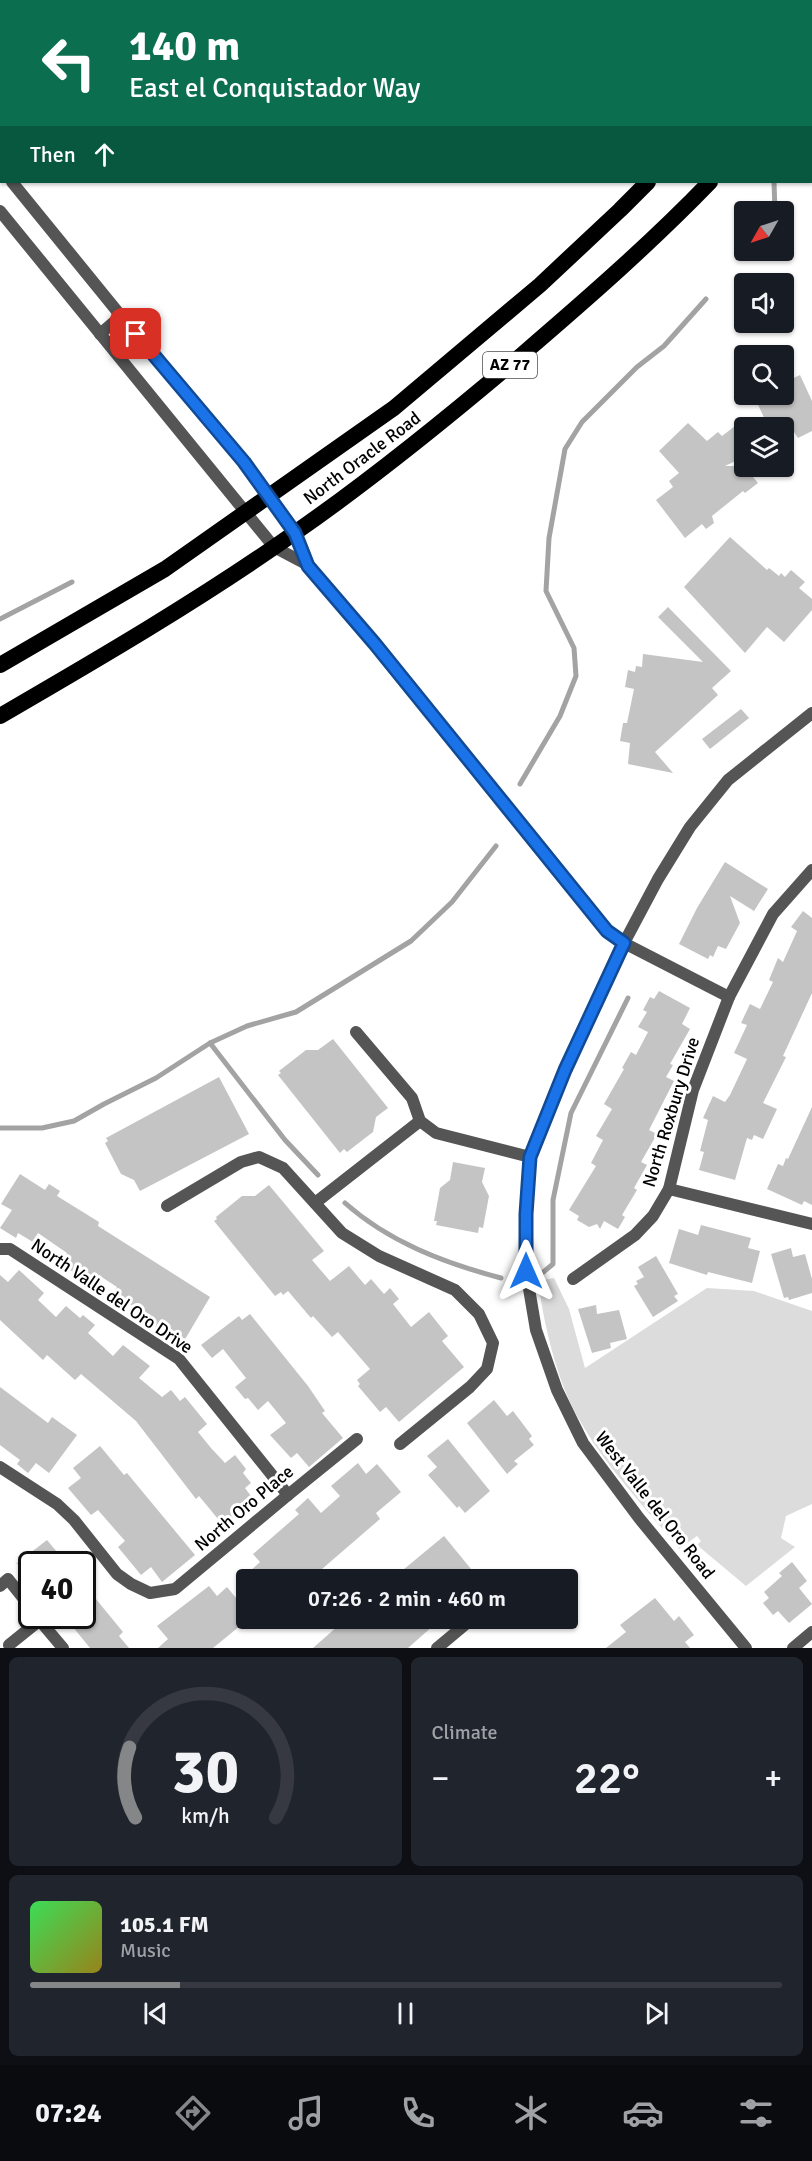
<!DOCTYPE html>
<html lang="en">
<head>
<meta charset="utf-8">
<style>
  body { margin:0; font-family:Signika,sans-serif; background:#20242c; color:#f1f3f6; height:100vh; display:flex; flex-direction:column; font-size:22px; white-space:nowrap }
  * { box-sizing:border-box; margin:0 }
  p { font-size:20px; color:#9ea1a6 }
  .icon { flex:none; width:33px; height:33px; fill:none; stroke:currentColor; stroke-width:2; stroke-linecap:round; stroke-linejoin:round }
  .map { position:relative; height:1648px; overflow:hidden }
  .side { display:flex; flex-direction:column; gap:9px; padding:9px; background:#0d0f14; flex:1 }
  .side>* { flex:none }
  .guide { position:absolute; left:0px; top:0px; width:813px; height:183px; box-shadow:0 2px 4px #0004; background:#0b6e4f; color:#fff; overflow:hidden }
  .needle { width:39px; rotate:231deg }
  .buttons { position:absolute; left:734px; top:201px; display:grid; gap:12px }
  .buttons a { display:grid; place-items:center; width:60px; height:60px; border-radius:6px; background:#171b24; box-shadow:0 2px 4px #0004; font-size:30px }
  .speed { position:absolute; left:18px; top:1551px; display:flex; gap:12px; font-size:30px; font-weight:700; text-align:center }
  .speed>* { display:grid; place-content:center; width:78px; height:78px; border-radius:50%; background:#171b24; box-shadow:0 2px 4px #0004; line-height:1 }
  .speed .limit { border:3px solid #111; border-radius:9px; background:#fff; color:#111 }
  .pin { position:absolute; display:grid; place-items:center; width:51px; height:51px; color:#fff; margin:-26px; border-radius:12px; box-shadow:0 3px 9px #0006 }
  .me { position:absolute; width:66px; margin:-33px; rotate:0deg; stroke-linejoin:round; filter:drop-shadow(0 0 4px #0008) }
  .turn { display:flex; align-items:center; gap:21px; height:126px; padding:0 30px; font-size:27px }
  .turn .icon { width:78px; height:78px; stroke-width:2.5 }
  .turn b { display:block; font-size:42px; line-height:51px }
  .then { display:flex; align-items:center; height:57px; padding:0 30px; background:#0003; gap:12px; font-size:22px }
  .big { font-size:45px; font-weight:600; line-height:1.1 }
  .side .card { flex:1; display:flex; flex-direction:column; justify-content:center; gap:9px; min-width:0; padding:0 21px; border-radius:9px; background:#20242c }
  .side .dial { align-items:center; gap:0 }
  .dial svg { height:156px; overflow:visible; fill:none; stroke:#363941; stroke-width:7; stroke-linecap:round; text-anchor:middle }
  .dial text { fill:#f1f3f6; stroke:none }
  .song { display:flex; align-items:center; gap:18px }
  .cover { width:72px; height:72px; border-radius:9px; background:linear-gradient(135deg,hsl(130 70% 55%),hsl(50 70% 35%)) }
  .played { height:6px; border-radius:3px; background:linear-gradient(90deg,#858687 20%,#363941 20%) }
  .keys { display:flex; justify-content:space-around; direction:ltr }
  .heat { display:flex; justify-content:space-between; align-items:center; font-size:33px; direction:ltr }
  .side .tiles { flex:1; display:grid; gap:9px; grid-template-columns:1fr 1fr }
  .card:last-child { grid-column:span 2 }
  .trip { position:absolute; left:236px; top:1569px; width:342px; height:60px; border-radius:6px; background:#171b24; box-shadow:0 2px 4px #0004; font-weight:600; line-height:60px; text-align:center }
  .menu { display:flex; height:96px; justify-content:space-around; align-items:center; background:#090b0e; color:#9ea1a6 }
  .menu .icon { width:42px; height:42px }
  .menu .on { color:#858687 }
  .menu b { font-size:27px; color:#f1f3f6 }
  .map>svg:first-child { display:block }
</style>
</head>
<body>
<div class="map">
<svg width="812" height="1648" viewBox="0 0 812 1648">
  <rect width="100%" height="100%" fill="#fff"/>
  <path fill="#dcdcdc" d="M554 1278 569 1309 585 1368 707 1288 754 1291 812 1311V1504L786 1516 781 1538 795 1547 746 1586 697 1545 701 1541 697 1536 679 1549C639 1499 588 1449 564 1388 551 1354 543 1317 538 1281Z"/>
  <g fill="none" stroke-linecap="round" stroke-linejoin="round">
    <g stroke="#a3a3a3" stroke-width="5">
      <polyline points="770,0 770,1"/>
      <polyline points="774,182 775,212"/>
      <polyline points="751,257 755,250"/>
      <polyline points="0,619 72,582"/>
      <polyline points="520,784 560,716 576,676 574,648 546,591 549,538 565,449 582,422 637,367 664,346 706,299"/>
      <polyline points="210,1043 285,1140 318,1175"/>
      <polyline points="0,1128 42,1128 74,1121 104,1104 156,1078 210,1043 247,1026 296,1012 411,941 452,902 496,846"/>
      <path d="M345 1203C389 1242 444 1263 501 1278"/>
      <polyline points="541,1274 553,1264 553,1200 571,1113 628,998"/>
    </g>
  </g>
  <g fill="#c4c4c4">
    <polygon points="800,375 812,401 812,431 798,438 794,432 783,437 783,428 769,428 753,394 783,394 783,383"/>
    <polygon points="744,419 744,457 725,466 766,466 753,477 758,483 745,493 743,491 712,516 714,523 706,529 702,524 685,538 656,500 673,487 669,481 679,473 659,451 688,423 707,441 718,432 722,436"/>
    <polygon points="730,537 767,570 769,568 779,576 781,573 785,577 791,570 805,582 799,588 812,599 812,610 784,642 767,627 745,653 684,587"/>
    <polygon points="668,607 731,671 712,688 718,695 655,752 673,773 628,764 630,743 620,741 623,723 627,723 634,689 625,687 628,670 635,672 636,666 642,667 643,654 703,662 658,617"/>
    <polygon points="741,709 749,718 710,749 702,739"/>
    <polygon points="725,862 768,889 754,911 730,896 740,923 726,949 718,946 713,957 710,955 708,959 679,944 697,908"/>
    <polygon points="803,911 812,918 812,993 783,1056 786,1057 763,1103 777,1109 763,1139 754,1135 752,1140 747,1138 735,1180 699,1170 704,1152 700,1151 708,1120 703,1118 713,1096 725,1102 730,1095 747,1059 734,1053 747,1025 741,1023 750,1004 760,1009 773,982 769,980 778,958 783,962 797,931 791,927"/>
    <polygon points="659,991 690,1008 682,1024 690,1029 670,1064 673,1065 666,1077 674,1081 649,1130 657,1134 641,1162 647,1165 634,1188 637,1190 622,1215 625,1217 618,1229 604,1221 600,1229 597,1224 589,1227 577,1220 579,1216 569,1210 596,1166 591,1163 603,1140 596,1136 612,1109 604,1104 624,1069 622,1068 631,1052 636,1055 648,1032 638,1027 647,1012 643,1010 650,997 654,999"/>
    <polygon points="333,1039 388,1108 376,1117 373,1132 347,1152 344,1149 340,1153 278,1075 281,1073 279,1071 306,1050 318,1050"/>
    <polygon points="219,1077 249,1134 140,1191 134,1180 121,1174 105,1143 108,1141 106,1138"/>
    <polygon points="812,1107 812,1205 804,1201 802,1205 767,1189 778,1164 783,1166 786,1158 788,1159"/>
    <polygon points="453,1162 485,1168 482,1182 489,1196 483,1228 479,1227 478,1233 436,1225 437,1221 434,1221 440,1188 450,1180"/>
    <polygon points="20,1174 45,1190 49,1184 60,1191 57,1196 99,1222 98,1226 210,1297 184,1341 179,1341 150,1324 149,1327 135,1316 139,1310 113,1294 117,1287 94,1272 87,1281 61,1264 67,1253 38,1233 33,1242 18,1233 16,1238 0,1228 12,1210 1,1204"/>
    <polygon points="269,1185 324,1251 312,1260 330,1281 349,1266 365,1285 371,1279 384,1294 390,1288 399,1299 393,1304 411,1327 429,1312 448,1336 442,1341 464,1367 399,1422 386,1407 380,1412 358,1386 360,1384 357,1380 370,1369 338,1332 332,1337 313,1316 311,1318 288,1291 283,1295 281,1292 275,1296 214,1221 217,1219 216,1217 242,1196 255,1196"/>
    <polygon points="701,1225 751,1238 748,1248 760,1251 752,1283 708,1272 707,1275 669,1263 679,1229 698,1235"/>
    <polygon points="791,1248 793,1257 805,1254 812,1279 812,1293 789,1300 788,1297 784,1298 771,1254"/>
    <polygon points="656,1256 678,1294 674,1296 678,1301 653,1317 634,1286 638,1284 636,1281 644,1277 638,1267"/>
    <polygon points="19,1270 44,1293 38,1300 56,1317 66,1306 80,1318 83,1315 95,1325 88,1333 113,1356 123,1345 150,1366 139,1378 162,1397 171,1390 180,1401 185,1397 207,1424 198,1432 211,1448 225,1463 235,1455 246,1469 243,1473 251,1483 245,1488 254,1500 223,1525 199,1496 196,1499 136,1421 81,1374 75,1380 47,1355 43,1360 0,1320 0,1275 8,1282"/>
    <polygon points="596,1305 597,1314 619,1310 627,1339 610,1343 611,1348 592,1353 578,1309"/>
    <polygon points="250,1314 308,1386 325,1411 322,1413 343,1438 309,1467 297,1453 291,1458 270,1435 286,1423 268,1401 258,1410 248,1398 245,1399 235,1387 246,1378 223,1349 212,1358 201,1345 239,1316 242,1320"/>
    <polygon points="0,1387 48,1423 52,1417 77,1435 49,1473 36,1463 28,1473 17,1464 20,1460 0,1445"/>
    <polygon points="494,1400 507,1416 513,1411 532,1436 529,1439 534,1445 514,1461 518,1464 507,1474 467,1423"/>
    <polygon points="448,1439 490,1491 465,1513 459,1506 457,1508 428,1475 437,1467 427,1456"/>
    <polygon points="100,1446 124,1475 127,1473 195,1555 162,1582 151,1567 141,1575 118,1547 125,1541 98,1510 91,1515 68,1488 81,1478 73,1468"/>
    <polygon points="358,1463 366,1474 377,1464 401,1492 376,1513 380,1519 322,1569 330,1580 255,1580 249,1572 260,1562 253,1554 299,1514 295,1510 308,1498 321,1513 340,1496 331,1486"/>
    <polygon points="444,1536 480,1580 391,1580 421,1555"/>
    <polygon points="47,1540 67,1564 16,1564"/>
    <polygon points="792,1562 807,1581 799,1588 812,1604 789,1623 778,1611 773,1615 763,1603 769,1598 764,1592 782,1576 779,1573"/>
    <polygon points="82,1582 123,1632 119,1636 129,1648 90,1648 64,1616 82,1616"/>
    <polygon points="209,1586 217,1596 227,1587 246,1610 246,1621 213,1648 158,1648 168,1639 157,1626"/>
    <polygon points="655,1598 674,1621 679,1616 694,1635 685,1642 690,1648 606,1648 626,1632 620,1625"/>
    <polygon points="347,1618 442,1618 408,1648 313,1648"/>
  </g>
  <g fill="none" stroke-linecap="round" stroke-linejoin="round">
    <g stroke="#555" stroke-width="12">
      <polyline points="624,943 729,997"/>
      <polyline points="356,1032 412,1098 420,1121 436,1133 530,1157"/>
      <polyline points="669,1189 812,1224"/>
      <polyline points="315,1203 420,1121"/>
      <polyline points="167,1206 241,1162 259,1157 283,1168 342,1233 379,1256 455,1290 479,1314 493,1343 487,1369 470,1387 400,1444"/>
      <polyline points="0,1249 10,1249 179,1359 288,1495"/>
      <polyline points="573,1279 635,1235 653,1216 669,1189 693,1090 729,997 773,914 812,870"/>
      <polyline points="0,1467 57,1504 74,1520 117,1574 131,1584 150,1593 175,1589 288,1495 357,1439"/>
      <polyline points="0,1586 8,1579 32,1609"/>
      <polyline points="36,1616 63,1648"/>
      <polyline points="9,1645 40,1620"/>
      <polyline points="437,1648 473,1618"/>
      <polyline points="793,1648 812,1632"/>
    </g>
    <g stroke="#555" stroke-width="12">
      <polyline points="0,167 2,169"/>
      <polyline points="12,182 121,316 244,462 295,533 308,565 375,644 607,931 624,943"/>
      <polyline points="0,211 274,547 308,565"/>
      <polyline points="100,334 121,316"/>
      <polyline points="746,1648 639,1518 583,1443 557,1390 536,1330 526,1271 526,1214 530,1157 565,1070 624,943 658,879 690,827 728,780 812,713"/>
    </g>
    <g stroke="#000" stroke-width="16">
      <polyline points="812,76 812,75"/>
      <polyline points="0,665 165,569 394,408 540,285 620,210 648,182"/>
      <path d="M0 716C100 658 201 599 296 532 375 477 450 416 524 353 588 298 651 243 710 182"/>
    </g>
  </g>
  <g fill="none" stroke-linecap="round" stroke-linejoin="round">
    <g stroke="#114b97" stroke-width="15">
      <polyline id="route" points="136,334 244,462 295,533 308,566 375,644 607,931 624,943 565,1070 530,1157 526,1214 526,1271"/>
    </g>
    <use href="#route" stroke="#1a73e8" stroke-width="10"/>
  </g>
  <g text-anchor="middle" dominant-baseline="central" stroke-width="6" stroke-linejoin="round" paint-order="stroke">
    <rect fill="#fff" stroke="#4c4c4c" stroke-width="1.5" x="483" y="352" width="54" height="26" rx="4.5"/>
    <g font-size="16" font-weight="bold" fill="#000">
      <text x="510" y="365">AZ 77</text>
    </g>
    <g font-size="18" fill="#000" stroke="#fff">
      <text transform="translate(362 458) rotate(-37)">North Oracle Road</text>
      <text transform="translate(671 1112) rotate(-73)">North Roxbury Drive</text>
      <text transform="translate(112 1296) rotate(34)">North Valle del Oro Drive</text>
      <text transform="translate(655 1505) rotate(52)">West Valle del Oro Road</text>
      <text transform="translate(244 1508) rotate(-40)">North Oro Place</text>
    </g>
  </g>
</svg>
<div class="buttons">
<a><svg class="needle" viewBox="-14 -14 28 28"><path d="M0-13l5 13h-10z" fill="#e53935"/><path d="M0 13l5-13h-10z" fill="#9ea1a6"/></svg></a>
<a><svg class="icon" aria-label="sound" viewBox="0 0 24 24"><path d="M4 9h4l5-4v14l-5-4H4zM17 9q2 3 0 6"/></svg></a>
<a><svg class="icon" aria-label="search" viewBox="0 0 24 24"><circle cx="10" cy="10" r="6"/><path d="M15 15l6 6"/></svg></a>
<a><svg class="icon" aria-label="layers" viewBox="0 0 24 24"><path d="M12 4l9 5-9 5-9-5zM3 14l9 5 9-5"/></svg></a>
</div>
<div class="speed"><div class="limit">40</div></div>
<div class="pin" style="left:136px;top:334px;background:#d93025"><svg class="icon" aria-label="arrive" viewBox="0 0 24 24"><path d="M6 21V4h12l-3 4 3 4H6"/></svg></div>
<svg class="me" style="left:526px;top:1271px" viewBox="-20 -20 40 40"><path d="M0-17L14 15 0 8-14 15z" fill="#1a73e8" stroke="#fff" stroke-width="4"/></svg>
<div class="trip">07:26 · 2 min · 460 m</div>
<div class="guide">
<div class="turn"><svg class="icon" aria-label="left" viewBox="0 0 24 24"><path d="M17 20v-9H6M10 6l-5 5 5 5"/></svg><div><b>140 m</b>East el Conquistador Way</div></div>
<div class="then">Then<svg class="icon" aria-label="ahead" viewBox="0 0 24 24"><path d="M12 20V5M6 11l6-6 6 6"/></svg></div>
</div>
</div>
<section class="side">
<div class="tiles">
<div class="card dial"><svg viewBox="0 0 100 80">
<path d="M14 69A42 42 0 1 1 86 69"/>
<path d="M14 69A42 42 0 0 1 11 33" stroke="#858687"/>
<text x="50" y="56" font-size="32" font-weight="700">30</text>
<text x="50" y="72" font-size="11">km/h</text>
</svg></div>
<div class="card"><p>Climate</p>
<div class="heat"><a>−</a><b class="big">22°</b><a>+</a></div>
</div>
<div class="card">
<div class="song"><i class="cover"></i><div><b>105.1 FM</b><p>Music</p></div></div>
<div class="played"></div>
<div class="keys"><svg class="icon" aria-label="previous" viewBox="0 0 24 24"><path d="M18 5L8 12l10 7zM5 5v14"/></svg><svg class="icon" aria-label="pause" viewBox="0 0 24 24"><path d="M8 5v14M16 5v14"/></svg><svg class="icon" aria-label="next" viewBox="0 0 24 24"><path d="M6 5l10 7-10 7zM19 5v14"/></svg></div>
</div>
</div>
</section>
<nav class="menu">
<b>07:24</b>
<svg class="icon on" aria-label="directions" viewBox="0 0 24 24"><path d="M12 3l9 9-9 9-9-9zM9 14v-3h6M13 9l2 2-2 2"/></svg>
<svg class="icon" aria-label="music" viewBox="0 0 24 24"><path d="M9 18V5l10-2v13"/><circle cx="6" cy="18" r="3"/><circle cx="16" cy="16" r="3"/></svg>
<svg class="icon" aria-label="phone" viewBox="0 0 24 24"><path d="M5 4h4l2 5-3 2q2 4 5 5l2-3 5 2v4C11 20 4 13 5 4z"/></svg>
<svg class="icon" aria-label="climate" viewBox="0 0 24 24"><path d="M12 3v18M4 7l16 10M4 17L20 7"/></svg>
<svg class="icon" aria-label="car" viewBox="0 0 24 24"><path d="M5 17H2v-5l4-1 3-4h7l3 4 3 1v5h-3M9 17h6M6 11h13"/><circle cx="7" cy="17" r="2"/><circle cx="17" cy="17" r="2"/></svg>
<svg class="icon" aria-label="filters" viewBox="0 0 24 24"><path d="M4 7h16M4 17h16"/><circle cx="9" cy="7" r="2"/><circle cx="15" cy="17" r="2"/></svg>
</nav>
</body>
</html>
